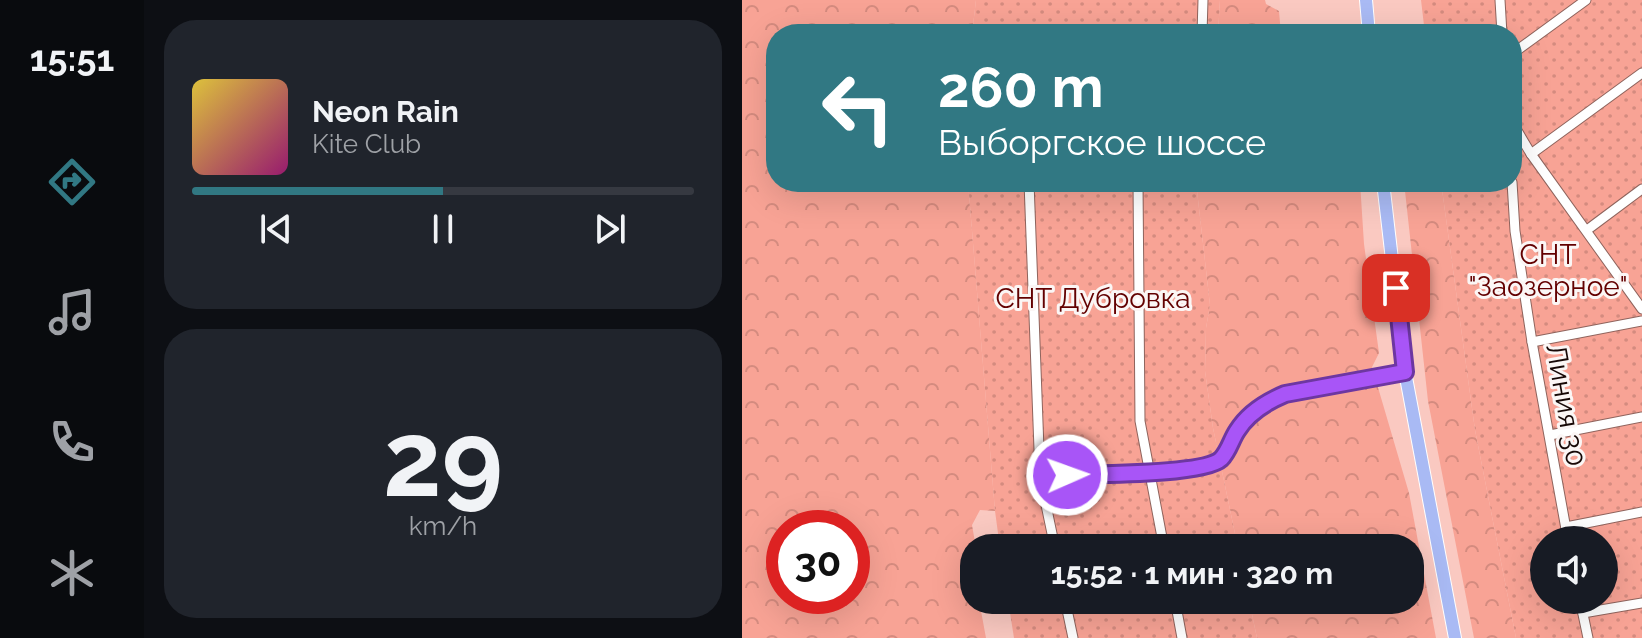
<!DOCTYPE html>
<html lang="ru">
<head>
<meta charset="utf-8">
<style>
  body { margin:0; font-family:Raleway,sans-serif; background:#20242c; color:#f1f3f6; height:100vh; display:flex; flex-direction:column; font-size:30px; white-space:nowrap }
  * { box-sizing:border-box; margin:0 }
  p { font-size:26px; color:#9ea1a6 }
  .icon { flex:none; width:44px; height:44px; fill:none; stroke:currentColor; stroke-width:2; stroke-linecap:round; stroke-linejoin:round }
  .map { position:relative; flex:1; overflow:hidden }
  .drawer { display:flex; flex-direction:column; gap:20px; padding:20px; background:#0d0f14; width:598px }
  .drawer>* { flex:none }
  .top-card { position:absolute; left:24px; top:24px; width:756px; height:168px; border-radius:32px; box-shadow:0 8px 32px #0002; background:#317883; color:#fff; overflow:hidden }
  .tools { position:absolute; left:788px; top:526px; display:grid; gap:16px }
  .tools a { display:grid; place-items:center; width:88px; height:88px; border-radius:50%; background:#171b24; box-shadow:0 8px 32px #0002; font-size:40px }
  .speed { position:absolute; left:24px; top:510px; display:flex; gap:16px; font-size:40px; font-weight:700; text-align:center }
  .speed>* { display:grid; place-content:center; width:104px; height:104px; border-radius:50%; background:#171b24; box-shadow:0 8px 32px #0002; line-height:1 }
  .speed .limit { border:12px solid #d22; background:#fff; color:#111 }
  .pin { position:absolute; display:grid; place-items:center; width:68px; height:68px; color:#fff; margin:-34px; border-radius:16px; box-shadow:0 4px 12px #0006 }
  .me { position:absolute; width:88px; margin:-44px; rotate:88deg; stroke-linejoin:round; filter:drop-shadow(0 0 6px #0008) }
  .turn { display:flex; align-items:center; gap:28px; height:168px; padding:0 40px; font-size:36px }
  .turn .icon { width:104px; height:104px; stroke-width:2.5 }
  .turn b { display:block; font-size:56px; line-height:68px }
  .drawer .widget { flex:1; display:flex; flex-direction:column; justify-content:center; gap:12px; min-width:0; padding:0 28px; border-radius:32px; background:#20242c }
  .drawer .dial { align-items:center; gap:0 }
  .dial b { font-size:104px; line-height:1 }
  .song { display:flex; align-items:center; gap:24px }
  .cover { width:96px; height:96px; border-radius:12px; background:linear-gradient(135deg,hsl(50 70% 55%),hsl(320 70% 35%)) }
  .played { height:8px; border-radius:4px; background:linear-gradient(90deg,#317883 50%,#363941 50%) }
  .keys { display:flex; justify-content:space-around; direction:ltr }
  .trip { position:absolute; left:218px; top:534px; width:464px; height:80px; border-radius:32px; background:#171b24; box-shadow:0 8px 32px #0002; font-weight:700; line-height:80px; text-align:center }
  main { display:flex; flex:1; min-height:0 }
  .dock { display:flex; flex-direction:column; width:144px; justify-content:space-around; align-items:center; background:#090b0e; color:#9ea1a6 }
  .dock .icon { width:56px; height:56px }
  .dock .selected { color:#317883 }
  .dock b { font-size:36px; color:#f1f3f6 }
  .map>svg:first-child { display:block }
</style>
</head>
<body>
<main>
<nav class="dock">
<b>15:51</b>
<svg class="icon selected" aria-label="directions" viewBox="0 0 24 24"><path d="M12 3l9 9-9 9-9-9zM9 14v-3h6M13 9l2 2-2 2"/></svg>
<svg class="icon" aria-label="music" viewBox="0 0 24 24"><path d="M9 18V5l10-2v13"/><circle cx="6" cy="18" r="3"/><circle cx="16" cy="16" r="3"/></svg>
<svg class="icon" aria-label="phone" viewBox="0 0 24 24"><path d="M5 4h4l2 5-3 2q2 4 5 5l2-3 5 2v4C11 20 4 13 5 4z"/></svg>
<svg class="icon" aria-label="climate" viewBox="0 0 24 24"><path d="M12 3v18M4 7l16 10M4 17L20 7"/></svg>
</nav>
<section class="drawer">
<div class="widget">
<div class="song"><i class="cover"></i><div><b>Neon Rain</b><p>Kite Club</p></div></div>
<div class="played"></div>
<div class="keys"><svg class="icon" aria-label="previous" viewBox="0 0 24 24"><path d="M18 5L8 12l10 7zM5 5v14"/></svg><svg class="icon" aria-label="pause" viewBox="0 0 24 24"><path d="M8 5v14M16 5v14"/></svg><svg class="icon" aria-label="next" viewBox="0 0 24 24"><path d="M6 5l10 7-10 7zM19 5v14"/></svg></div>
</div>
<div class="widget dial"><b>29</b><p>km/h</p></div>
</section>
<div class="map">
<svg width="900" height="638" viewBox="0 0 900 638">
  <defs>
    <pattern id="forest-crowns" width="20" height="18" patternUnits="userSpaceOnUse" patternTransform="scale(2)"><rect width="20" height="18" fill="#f8a395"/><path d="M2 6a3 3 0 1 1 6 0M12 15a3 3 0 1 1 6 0" fill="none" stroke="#d48b7f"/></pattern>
    <pattern id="garden-dots" width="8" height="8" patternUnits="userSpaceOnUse" patternTransform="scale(2)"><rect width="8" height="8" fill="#f8a395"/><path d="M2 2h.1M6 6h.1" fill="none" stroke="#d48b7f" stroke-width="1.8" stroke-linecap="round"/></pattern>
  </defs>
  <rect width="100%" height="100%" fill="#fac9c1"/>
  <g fill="url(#forest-crowns)" fill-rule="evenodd">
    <path d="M0 0H234L230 34H34V182H226L253 511 238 510 230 525 234 548 232 600H237L244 638H0ZM42 528H110V596H42Z"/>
    <polygon points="478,0 523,0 524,4 537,11 539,34 476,34"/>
    <polygon points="454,182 618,182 622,244 637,353 630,367 667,493 694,638 515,638 507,600 668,600 668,548 496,548 471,428 463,371 464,328 468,305"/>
    <polygon points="662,182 699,182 733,430 774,638 732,638 686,401"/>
  </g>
  <g fill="url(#garden-dots)" fill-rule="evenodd">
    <polygon points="234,0 478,0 476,34 230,34"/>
    <path d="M679 0H900V638H774L733 430 699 182H770V34H683ZM802 540H862V600H802Z"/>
    <polygon points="226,182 454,182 468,305 464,328 463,371 471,428 496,548 258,548 253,511"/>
    <polygon points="266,600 507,600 515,638 272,638"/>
  </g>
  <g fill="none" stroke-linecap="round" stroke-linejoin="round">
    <g stroke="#8f645d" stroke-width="11">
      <g id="minor">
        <polyline points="758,0 760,34"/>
        <polyline points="460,34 461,0"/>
        <polyline points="770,54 844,0"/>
        <polyline points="770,122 789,154 900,309"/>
        <polyline points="789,154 900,73"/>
        <polyline points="287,182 298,476 313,548"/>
        <polyline points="396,182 398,421 422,548"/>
        <polyline points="770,182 773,231 790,342 826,540"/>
        <polyline points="845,230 900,189"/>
        <polyline points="790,342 900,321"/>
        <polyline points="808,435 900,417"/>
        <path d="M298 476C331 475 452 476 475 461 486 454 488 441 495 431 506 413 524 402 543 394L663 372"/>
        <polyline points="824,527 900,512"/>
        <polyline points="323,600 331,638"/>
        <polyline points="433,600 440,638"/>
        <polyline points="838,600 846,638"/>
        <polyline points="841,613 900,603"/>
      </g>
    </g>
    <g stroke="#fff" stroke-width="14">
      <g id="major">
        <polyline points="624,0 627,34"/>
        <polyline points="641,182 663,372 713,638"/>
      </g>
    </g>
    <use href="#minor" stroke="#fff" stroke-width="9"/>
    <use href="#major" stroke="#a9baf4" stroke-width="12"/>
  </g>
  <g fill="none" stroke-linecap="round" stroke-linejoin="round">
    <g stroke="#6d37a1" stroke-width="20">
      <path id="route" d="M325 475C353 474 462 475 479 459 487 451 489 440 495 431 506 413 524 402 543 394L663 372 654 288"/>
    </g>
    <use href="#route" stroke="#a855f7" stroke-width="14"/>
  </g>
  <g text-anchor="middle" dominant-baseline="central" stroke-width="6" stroke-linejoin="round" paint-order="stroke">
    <g font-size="28" fill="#630000" stroke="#fbf6f5">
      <text x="806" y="254">СНТ<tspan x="806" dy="32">"Заозерное"</tspan></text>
      <text x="351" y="298">СНТ Дубровка</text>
    </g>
    <g font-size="28" fill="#170806" stroke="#fbf6f5">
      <text transform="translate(824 405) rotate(80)">Линия 30</text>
    </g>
  </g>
</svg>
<div class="tools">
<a><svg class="icon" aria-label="sound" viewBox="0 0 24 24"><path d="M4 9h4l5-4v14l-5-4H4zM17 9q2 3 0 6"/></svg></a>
</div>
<div class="speed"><div class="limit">30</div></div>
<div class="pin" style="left:654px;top:288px;background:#d93025"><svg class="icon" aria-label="arrive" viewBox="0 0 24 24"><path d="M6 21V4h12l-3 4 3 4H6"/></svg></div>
<svg class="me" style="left:325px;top:475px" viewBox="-20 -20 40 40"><circle r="17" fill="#a855f7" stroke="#fff" stroke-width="3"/><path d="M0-11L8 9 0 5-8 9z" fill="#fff"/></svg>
<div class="trip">15:52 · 1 мин · 320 m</div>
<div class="top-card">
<div class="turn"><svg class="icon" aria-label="left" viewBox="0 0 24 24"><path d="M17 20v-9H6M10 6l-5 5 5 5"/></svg><div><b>260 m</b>Выборгское шоссе</div></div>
</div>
</div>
</main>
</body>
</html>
